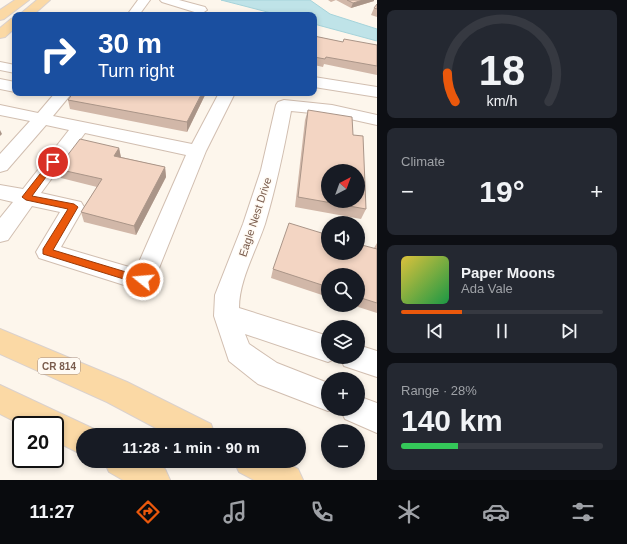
<!DOCTYPE html>
<html lang="en">
<head>
<meta charset="utf-8">
<style>
  body { margin:0; font-family:Helvetica,sans-serif; background:#242831; color:#f1f3f6; height:100vh; display:flex; flex-direction:column; font-size:15px; white-space:nowrap }
  * { box-sizing:border-box; margin:0 }
  p { font-size:13px; color:#9ea1a6 }
  .icon { flex:none; width:22px; height:22px; fill:none; stroke:currentColor; stroke-width:2; stroke-linecap:round; stroke-linejoin:round }
  .map { position:relative; flex:1; overflow:hidden }
  .details { display:flex; flex-direction:column; gap:10px; padding:10px; background:#0d0f14; width:250px }
  .details>* { flex:none }
  .top-card { position:absolute; left:12px; top:12px; width:305px; height:84px; border-radius:8px; box-shadow:0 2px 6px #0003; background:#1a4fa0; color:#fff; overflow:hidden }
  .needle { width:26px; rotate:41deg }
  .fabs { position:absolute; left:321px; top:164px; display:grid; gap:8px }
  .fabs a { display:grid; place-items:center; width:44px; height:44px; border-radius:50%; background:#171b24; box-shadow:0 2px 6px #0003; font-size:20px }
  .speed { position:absolute; left:12px; top:416px; display:flex; gap:8px; font-size:20px; font-weight:700; text-align:center }
  .speed>* { display:grid; place-content:center; width:52px; height:52px; border-radius:50%; background:#171b24; box-shadow:0 2px 6px #0003; line-height:1 }
  .speed .limit { border:2px solid #111; border-radius:6px; background:#fff; color:#111 }
  .pin { position:absolute; display:grid; place-items:center; width:34px; height:34px; color:#fff; margin:-17px; border:2px solid #fff; border-radius:50%; box-shadow:0 1px 4px #0007 }
  .me { position:absolute; width:44px; margin:-22px; rotate:287deg; stroke-linejoin:round; filter:drop-shadow(0 0 3px #0008) }
  .turn { display:flex; align-items:center; gap:14px; height:84px; padding:0 20px; font-size:18px }
  .turn .icon { width:52px; height:52px; stroke-width:2.5 }
  .turn b { display:block; font-size:28px; line-height:34px }
  .big { font-size:30px; font-weight:700; line-height:1.1 }
  .details .card { flex:1; display:flex; flex-direction:column; justify-content:center; gap:6px; min-width:0; padding:0 14px; border-radius:8px; background:#242831 }
  .details .dial { align-items:center; gap:0 }
  .dial svg { height:104px; overflow:visible; fill:none; stroke:#363941; stroke-width:7; stroke-linecap:round; text-anchor:middle }
  .dial text { fill:#f1f3f6; stroke:none }
  .song { display:flex; align-items:center; gap:12px }
  .cover { width:48px; height:48px; border-radius:6px; background:linear-gradient(135deg,hsl(50 70% 55%),hsl(140 70% 35%)) }
  .played { height:4px; border-radius:2px; background:linear-gradient(90deg,#ea580c 30%,#363941 30%) }
  .keys { display:flex; justify-content:space-around; direction:ltr }
  .heat { display:flex; justify-content:space-between; align-items:center; font-size:22px; direction:ltr }
  .charge { height:6px; border-radius:3px; background:linear-gradient(90deg,#34c759 28%,#363941 0) }
  .trip { position:absolute; left:76px; top:428px; width:230px; height:40px; border-radius:20px; background:#171b24; box-shadow:0 2px 6px #0003; font-weight:700; line-height:40px; text-align:center }
  .menu { display:flex; height:64px; justify-content:space-around; align-items:center; background:#090b0e; color:#9ea1a6 }
  .menu .icon { width:28px; height:28px }
  .menu .current { color:#ea580c }
  .menu b { font-size:18px; color:#f1f3f6 }
  main { display:flex; flex:1; min-height:0 }
  .map>svg:first-child { display:block }
</style>
</head>
<body>
<main>
<div class="map">
<svg width="377" height="480" viewBox="0 0 377 480">
  <rect width="100%" height="100%" fill="#fdf6ec"/>
  <polygon fill="#bfe3e8" stroke="#a5d3da" points="221,0 310,0 330,14 377,29 377,41 314,24 314,15 279,15"/>
  <g fill="none" stroke-linecap="round" stroke-linejoin="round">
    <g stroke="#d1beb0" stroke-width="2">
      <g id="minor">
        <polygon points="138,0 150,0 139,15 127,15"/>
        <polygon points="160,0 179,0 205,7 207,10 201,14 162,2"/>
        <polygon points="0,62 15,65 15,73 0,70"/>
        <polygon points="314,77 377,87 377,97 314,87"/>
        <polygon points="0,79 15,82 15,92 0,89"/>
        <path d="M55 93H72L53 116 192 144 219 93H235L206 151 151 288 143 291 39 258 36 252 60 212 32 206 8 240 0 242V218L13 202 0 199V185L23 189 69 130 46 125 7 170 0 172V154L30 121 0 115V105L38 113ZM85 133 186 155 136 269 61 247 84 207 81 202 41 193Z"/>
        <path d="M284 100 332 105 377 115V125L332 115 291 111C284 149 276 187 265 224 256 251 239 280 239 308L328 336V357H338L328 362 245 334 249 344 277 363 328 383V409H334L328 411 258 384 229 361 214 316 215 295 243 224 261 170 276 105 278 102Z"/>
        <polygon points="358,345 377,351 377,377 344,366 340,357 358,357"/>
        <polygon points="358,396 377,403 377,433 345,419 340,409 358,409"/>
      </g>
    </g>
    <g stroke="#dad1cd" stroke-width="2">
      <g id="major">
        <polygon points="15,0 29,0 4,19 0,20 0,10"/>
        <polygon points="37,0 50,0 33,15 19,15"/>
        <polygon points="15,18 15,28 5,37 0,38 0,28 11,19"/>
        <polygon points="0,329 127,382 211,424 215,435 169,435 107,402 0,354"/>
        <polygon points="0,385 94,429 96,435 83,435 83,455 55,441 55,425 22,425 0,414"/>
        <polygon points="104,461 152,461 165,469 170,480 123,480 109,472"/>
        <polygon points="234,461 283,461 298,469 303,480 254,480 239,472"/>
      </g>
    </g>
    <use href="#minor" fill="#fff" fill-rule="evenodd"/>
    <use href="#major" fill="#fbd9a5" fill-rule="evenodd"/>
  </g>
  <g fill="#d1b7a8">
    <polygon points="328,0 374,0 374,1 351,8 336,0 331,2"/>
    <polygon points="377,4 377,17 371,15 374,8"/>
    <polygon points="314,36 343,42 377,45 377,75 324,64 323,67 314,65"/>
    <polygon points="73,93 206,93 187,132 70,109 68,100"/>
    <polygon points="308,110 353,135 366,209 361,219 295,207 305,120"/>
    <polygon points="119,148 121,157 165,167 166,177 136,235 84,222 81,212 97,187 61,178 57,169"/>
    <polygon points="377,243 377,313 352,305 358,305 358,275 328,275 328,297 271,278 273,269 374,248"/>
  </g>
  <g fill="#aa9588">
    <polygon points="363,0 374,0 374,1 351,8 353,3"/>
    <polygon points="202,93 206,93 187,132 187,122"/>
    <polygon points="0,130 2,134 0,136"/>
    <polygon points="119,148 121,158 114,156"/>
    <polygon points="165,167 166,177 136,235 134,226"/>
  </g>
  <g fill="#f3d5c3" stroke="#aa9588" fill-rule="evenodd">
    <polygon points="347,0 363,0 353,3"/>
    <polygon points="377,4 377,9 374,8"/>
    <polygon points="314,36 343,42 344,39 377,45 377,66 326,57 325,59 314,57"/>
    <polygon points="73,93 202,93 187,122 68,100"/>
    <path d="M308 110 352 117 353 135 363 136 366 209 298 197ZM328 171H358V201H328Z"/>
    <polygon points="80,139 119,148 114,156 165,167 134,226 81,212 102,179 57,169"/>
    <polygon points="289,223 328,235 328,253 358,253 358,244 377,249 377,303 358,297 358,275 328,275 328,287 273,269"/>
  </g>
  <polygon fill="#ea580c" stroke="#983908" points="53,159 57,162 32,196 74,204 78,207 53,250 146,278 148,280 146,283 143,285 43,254 43,249 68,209 26,200 22,197 51,160"/>
  <g text-anchor="middle" dominant-baseline="central" stroke-width="3" stroke-linejoin="round" paint-order="stroke">
    <rect fill="#fffaf3" stroke="#a28b7f" stroke-width="1" x="38" y="358" width="42" height="16" rx="3"/>
    <g font-size="10" font-weight="bold" fill="#7a5c4d">
      <text x="59" y="366">CR 814</text>
    </g>
    <g font-size="11" fill="#7a5c4d" stroke="#fffaf3">
      <text transform="translate(255 217) rotate(-72)">Eagle Nest Drive</text>
    </g>
  </g>
</svg>
<div class="fabs">
<a><svg class="needle" viewBox="-14 -14 28 28"><path d="M0-13l5 13h-10z" fill="#e53935"/><path d="M0 13l5-13h-10z" fill="#9ea1a6"/></svg></a>
<a><svg class="icon" aria-label="sound" viewBox="0 0 24 24"><path d="M4 9h4l5-4v14l-5-4H4zM17 9q2 3 0 6"/></svg></a>
<a><svg class="icon" aria-label="search" viewBox="0 0 24 24"><circle cx="10" cy="10" r="6"/><path d="M15 15l6 6"/></svg></a>
<a><svg class="icon" aria-label="layers" viewBox="0 0 24 24"><path d="M12 4l9 5-9 5-9-5zM3 14l9 5 9-5"/></svg></a>
<a>+</a>
<a>−</a>
</div>
<div class="speed"><div class="limit">20</div></div>
<div class="pin" style="left:53px;top:162px;background:#d93025"><svg class="icon" aria-label="arrive" viewBox="0 0 24 24"><path d="M6 21V4h12l-3 4 3 4H6"/></svg></div>
<svg class="me" style="left:143px;top:280px" viewBox="-20 -20 40 40"><circle r="17" fill="#ea580c" stroke="#fff" stroke-width="3"/><path d="M0-11L8 9 0 5-8 9z" fill="#fff"/></svg>
<div class="trip">11:28 · 1 min · 90 m</div>
<div class="top-card">
<div class="turn"><svg class="icon" aria-label="right" viewBox="0 0 24 24"><path d="M7 20v-9h11M14 6l5 5-5 5"/></svg><div><b>30 m</b>Turn right</div></div>
</div>
</div>
<section class="details">
<div class="card dial"><svg viewBox="0 0 100 80">
<path d="M14 69A42 42 0 1 1 86 69"/>
<path d="M14 69A42 42 0 0 1 8 47" stroke="#ea580c"/>
<text x="50" y="56" font-size="32" font-weight="700">18</text>
<text x="50" y="72" font-size="11">km/h</text>
</svg></div>
<div class="card"><p>Climate</p>
<div class="heat"><a>−</a><b class="big">19°</b><a>+</a></div>
</div>
<div class="card">
<div class="song"><i class="cover"></i><div><b>Paper Moons</b><p>Ada Vale</p></div></div>
<div class="played"></div>
<div class="keys"><svg class="icon" aria-label="previous" viewBox="0 0 24 24"><path d="M18 5L8 12l10 7zM5 5v14"/></svg><svg class="icon" aria-label="pause" viewBox="0 0 24 24"><path d="M8 5v14M16 5v14"/></svg><svg class="icon" aria-label="next" viewBox="0 0 24 24"><path d="M6 5l10 7-10 7zM19 5v14"/></svg></div>
</div>
<div class="card"><p>Range · 28%</p><b class="big">140 km</b><div class="charge"></div></div>
</section>
</main>
<nav class="menu">
<b>11:27</b>
<svg class="icon current" aria-label="directions" viewBox="0 0 24 24"><path d="M12 3l9 9-9 9-9-9zM9 14v-3h6M13 9l2 2-2 2"/></svg>
<svg class="icon" aria-label="music" viewBox="0 0 24 24"><path d="M9 18V5l10-2v13"/><circle cx="6" cy="18" r="3"/><circle cx="16" cy="16" r="3"/></svg>
<svg class="icon" aria-label="phone" viewBox="0 0 24 24"><path d="M5 4h4l2 5-3 2q2 4 5 5l2-3 5 2v4C11 20 4 13 5 4z"/></svg>
<svg class="icon" aria-label="climate" viewBox="0 0 24 24"><path d="M12 3v18M4 7l16 10M4 17L20 7"/></svg>
<svg class="icon" aria-label="car" viewBox="0 0 24 24"><path d="M5 17H2v-5l4-1 3-4h7l3 4 3 1v5h-3M9 17h6M6 11h13"/><circle cx="7" cy="17" r="2"/><circle cx="17" cy="17" r="2"/></svg>
<svg class="icon" aria-label="filters" viewBox="0 0 24 24"><path d="M4 7h16M4 17h16"/><circle cx="9" cy="7" r="2"/><circle cx="15" cy="17" r="2"/></svg>
</nav>
</body>
</html>
